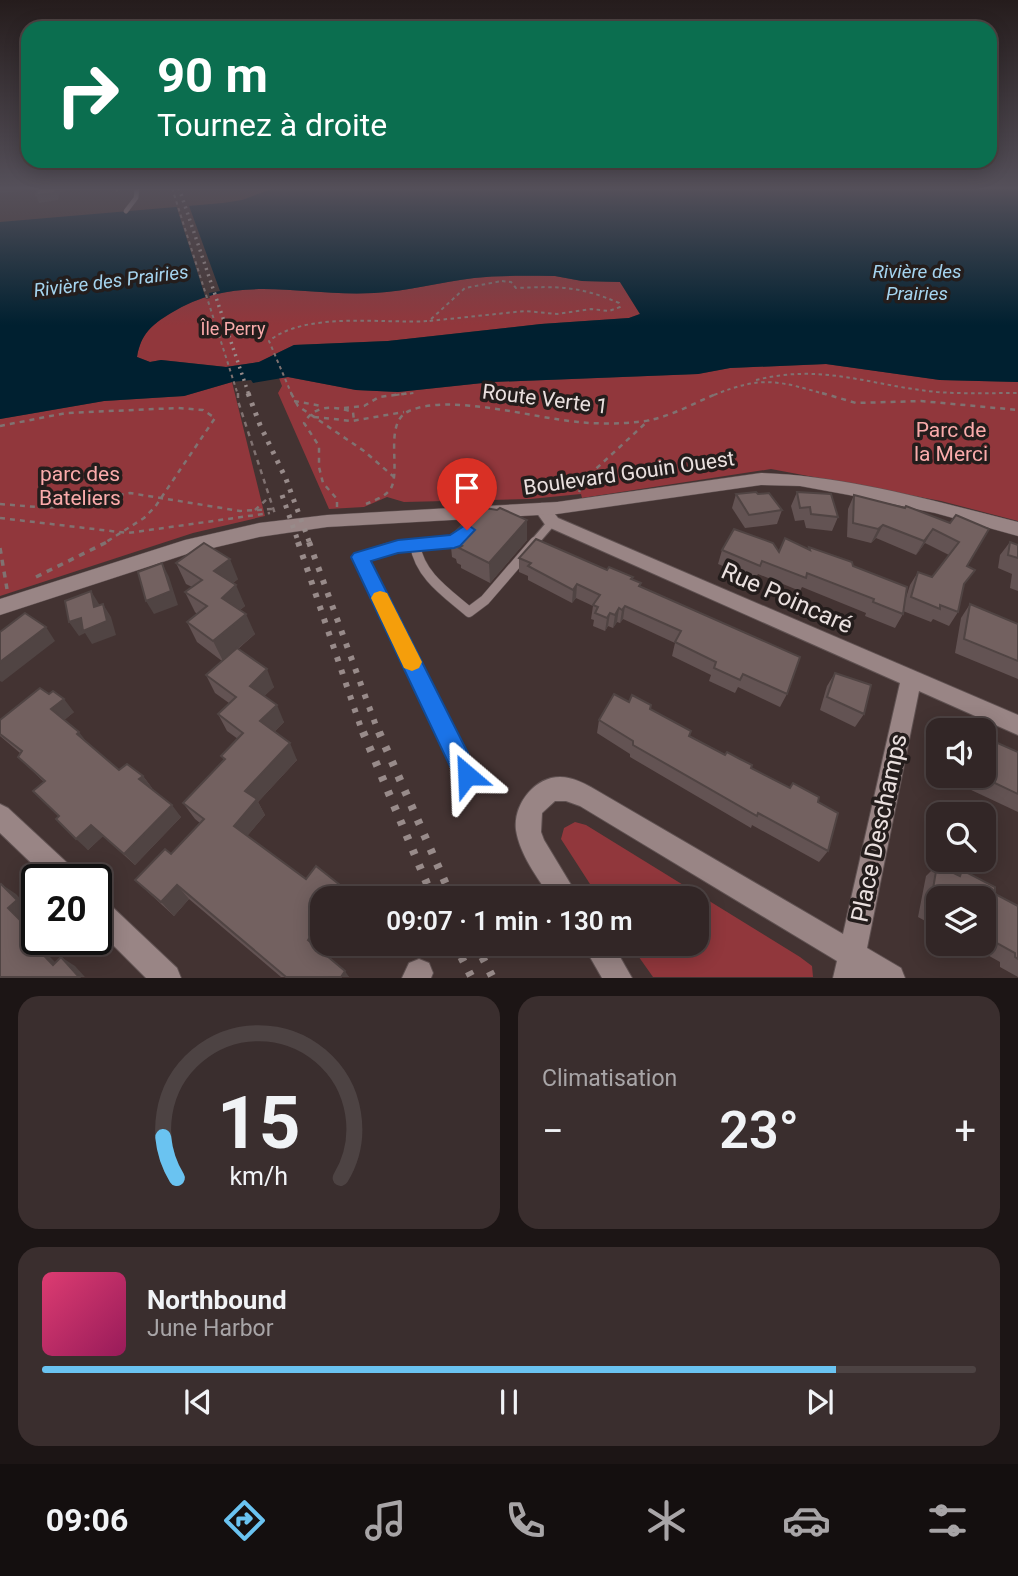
<!DOCTYPE html>
<html lang="fr">
<head>
<meta charset="utf-8">
<style>
  body { margin:0; font-family:Roboto,sans-serif; background:#3a2e2e; color:#f1f3f6; height:100vh; display:flex; flex-direction:column; font-size:26px; white-space:nowrap }
  * { box-sizing:border-box; margin:0 }
  p { font-size:23px; color:#a8a5a7 }
  .icon { flex:none; width:38px; height:38px; fill:none; stroke:currentColor; stroke-width:2; stroke-linecap:round; stroke-linejoin:round }
  .map { position:relative; height:978px; overflow:hidden }
  .side { display:flex; flex-direction:column; gap:18px; padding:18px; background:#1c1515; flex:1 }
  .side>* { flex:none }
  .top-card { position:absolute; left:21px; top:21px; width:976px; height:147px; border-radius:21px; box-shadow:0 4px 18px #0003,0 0 0 2px #4d4343; background:#0b6e4f; color:#fff; overflow:hidden }
  .controls { position:absolute; left:926px; top:718px; display:grid; gap:14px }
  .controls a { display:grid; place-items:center; width:70px; height:70px; border-radius:14px; background:#322626; box-shadow:0 4px 18px #0003,0 0 0 2px #4d4343; font-size:35px }
  .speed { position:absolute; left:21px; top:864px; display:flex; gap:14px; font-size:35px; font-weight:700; text-align:center }
  .speed>* { display:grid; place-content:center; width:91px; height:91px; border-radius:50%; background:#322626; box-shadow:0 4px 18px #0003,0 0 0 2px #4d4343; line-height:1 }
  .speed .limit { border:4px solid #111; border-radius:10px; background:#fff; color:#111 }
  .pin { position:absolute; display:grid; place-items:center; width:60px; height:60px; color:#fff; margin:-72px -30px; border-radius:50% 50% 50% 0; rotate:-45deg; box-shadow:0 0 7px #0007 }
  .pin .icon { rotate:45deg }
  .me { position:absolute; width:77px; margin:-38px; rotate:334deg; stroke-linejoin:round; filter:drop-shadow(0 0 5px #0008) }
  .turn { display:flex; align-items:center; gap:24px; height:147px; padding:0 21px; font-size:32px }
  .turn .icon { width:91px; height:91px; stroke-width:2.5 }
  .turn b { display:block; font-size:49px; line-height:60px }
  .big { font-size:52px; font-weight:600; line-height:1.1 }
  .side .card { flex:1; display:flex; flex-direction:column; justify-content:center; gap:10px; min-width:0; padding:0 24px; border-radius:21px; background:#3a2e2e }
  .side .dial { align-items:center; gap:0 }
  .dial svg { height:182px; overflow:visible; fill:none; stroke:#4d4343; stroke-width:7; stroke-linecap:round; text-anchor:middle }
  .dial text { fill:#f1f3f6; stroke:none }
  .song { display:flex; align-items:center; gap:21px }
  .cover { width:84px; height:84px; border-radius:10px; background:linear-gradient(135deg,hsl(340 70% 55%),hsl(330 70% 35%)) }
  .played { height:7px; border-radius:4px; background:linear-gradient(90deg,#6ac3f1 85%,#4d4343 85%) }
  .keys { display:flex; justify-content:space-around; direction:ltr }
  .heat { display:flex; justify-content:space-between; align-items:center; font-size:38px; direction:ltr }
  .side .tiles { flex:1; display:grid; gap:18px; grid-template-columns:1fr 1fr }
  .card:last-child { grid-column:span 2 }
  .trip { position:absolute; left:310px; top:886px; width:399px; height:70px; border-radius:21px; background:#322626; box-shadow:0 4px 18px #0003,0 0 0 2px #4d4343; font-weight:600; line-height:70px; text-align:center }
  .menu { display:flex; height:112px; justify-content:space-around; align-items:center; background:#140f0f; color:#a8a5a7 }
  .menu .icon { width:49px; height:49px }
  .menu .selected { color:#6ac3f1 }
  .menu b { font-size:32px; color:#f1f3f6 }
  .map>svg:first-child { display:block }
</style>
</head>
<body>
<div class="map">
<svg width="1018" height="978" viewBox="0 0 1018 978">
  <rect width="100%" height="100%" fill="#433332"/>
  <g fill="#91373c">
    <path d="M555 276 582 281 620 282 640 314 629 318 541 324 388 341 294 345 259 362 226 367 161 360 150 362 137 357C141 334 151 325 171 313 237 272 301 297 374 293 408 291 441 282 474 278 501 275 528 276 555 276Z"/>
    <polygon points="826,364 940,380 1018,382 1018,521 941,501 771,469 582,498 581,494 530,499 404,502 387,497 364,507 329,509 278,393 282,386 279,378 288,377 356,390 398,392 492,382 698,374 730,368"/>
    <polygon points="232,382 265,516 193,533 0,596 0,419 104,401 184,396"/>
    <polygon points="575,822 586,825 800,957 812,966 813,977 653,977 629,943 696,943 696,898 599,898 561,839 564,828"/>
  </g>
  <path fill="#002030" fill-rule="evenodd" d="M274 188H1018V382L940 380 826 364 730 368 698 374 492 382 398 392 356 390 288 377 253 383 251 380 232 382 184 396 104 401 0 419V222L223 203 242 200ZM555 276 582 281 620 282 640 314 629 318 541 324 388 341 294 345 259 362 226 367 161 360 150 362 137 357C141 334 151 325 171 313 237 272 301 297 374 293 408 291 441 282 474 278 501 275 528 276 555 276Z"/>
  <polygon fill="#433332" points="188,203 220,291 209,293 210,298 206,299 176,205"/>
  <g fill="none" stroke-linecap="round" stroke-linejoin="round">
    <g stroke="#5f5151" stroke-width="5">
      <polyline id="lane-far3" points="126,211 136,198 137,188"/>
    </g>
    <g stroke="#5f5151" stroke-width="10">
      <g id="lane-far2">
        <polyline points="428,544 454,541 458,538"/>
        <polyline points="533,544 552,522"/>
      </g>
    </g>
    <g stroke="#5f5151" stroke-width="11">
      <g id="lane-far1">
        <polyline points="445,542 388,548 360,557 447,734"/>
        <path d="M415 545C420 576 447 593 469 612L485 600 535 542"/>
      </g>
    </g>
    <g stroke="#5f5151" stroke-width="14">
      <polyline id="lane" points="446,732 467,775"/>
    </g>
    <g stroke="#5f5151" stroke-width="2">
      <g id="street">
        <path d="M542 503 548 505 558 518 1018 715V735L919 691 867 948 901 968 905 978H833L837 961 580 806 566 801H555L542 813 541 832 544 840 579 898H551C537 877 520 855 516 830 513 805 534 777 560 777 573 777 586 784 596 790L843 934 900 683 546 526 534 509Z"/>
        <polygon points="0,804 8,808 76,871 80,880 49,880 0,833"/>
        <polygon points="96,896 105,900 177,968 181,978 146,978 96,928"/>
        <polygon points="582,943 612,943 632,978 602,978"/>
        <polygon points="419,959 429,963 433,973 431,978 402,978 409,963"/>
      </g>
    </g>
    <g stroke="#5f5151" stroke-width="1">
      <path id="secondary" d="M761 473C848 476 934 501 1018 522V536L935 513 849 495 800 486 761 485 557 514 327 527 259 537 187 554 0 615V599L185 540 259 523 327 515 557 502Z"/>
    </g>
    <g stroke="#807271" stroke-width="2" stroke-dasharray="3.5 3.5" stroke-linecap="butt">
      <polyline points="116,188 117,192"/>
      <polyline points="172,188 238,395"/>
      <path d="M502 281 511 282 516 288C558 286 580 286 619 303L620 307 609 311 591 309 557 314 525 311 429 321 465 288Z"/>
      <path d="M756 380C823 363 872 386 937 392 964 394 991 393 1018 393"/>
      <path d="M292 395 269 341C306 311 383 324 429 321"/>
      <polyline points="396,395 414,393"/>
      <path d="M714 395C763 375 779 381 828 395"/>
    </g>
    <g stroke="#807271" stroke-width="2.5" stroke-dasharray="5 5" stroke-linecap="butt">
      <polyline points="238,393 238,401 275,514"/>
      <polyline points="291,393 298,406 364,451 394,477"/>
      <polyline points="822,393 856,403 921,401 1018,410"/>
      <polyline points="294,401 322,406"/>
      <polyline points="344,408 364,406 379,397 411,393"/>
      <polyline points="314,417 352,421 404,412"/>
      <polyline points="0,426 66,413 178,408 203,410 215,418 155,507 144,518 103,544"/>
      <polyline points="579,492 586,478 649,420"/>
      <polyline points="0,504 49,508 130,493 240,511 272,509"/>
      <path d="M366 504C375 500 388 496 392 486 400 466 384 422 409 411 450 393 533 418 578 422 597 424 619 424 637 422 665 420 692 404 718 393"/>
      <path d="M337 507V499L323 483 319 467V446L304 423C315 404 334 406 353 412L354 421"/>
      <polyline points="255,510 268,498"/>
      <polyline points="0,518 128,533 270,513"/>
    </g>
    <g stroke="#807271" stroke-width="3.5" stroke-dasharray="6 6" stroke-linecap="butt">
      <polyline points="0,548 7,589"/>
      <polyline points="36,577 107,542"/>
    </g>
    <use href="#lane-far3" stroke="#998585" stroke-width="4.5"/>
    <use href="#lane-far2" stroke="#998585" stroke-width="8"/>
    <use href="#lane-far1" stroke="#998585" stroke-width="10"/>
    <use href="#lane" stroke="#998585" stroke-width="12"/>
    <use href="#street" fill="#998585" fill-rule="evenodd"/>
    <use href="#secondary" fill="#998585" fill-rule="evenodd"/>
    <polyline stroke="#988b8a" stroke-width="3.5" stroke-dasharray="2 4.5" stroke-linecap="butt" points="179,188 249,395"/>
    <g stroke="#988b8a" stroke-width="5" stroke-dasharray="3.5 7" stroke-linecap="butt">
      <polyline points="248,393 260,425 286,479 310,544"/>
      <polyline points="282,495 299,544"/>
    </g>
    <g stroke="#988b8a" stroke-width="6" stroke-dasharray="4.5 9" stroke-linecap="butt">
      <polyline points="298,542 363,734"/>
      <polyline points="309,542 379,734"/>
    </g>
    <g stroke="#988b8a" stroke-width="8" stroke-dasharray="5 11" stroke-linecap="butt">
      <polyline points="363,732 433,898"/>
      <polyline points="379,732 452,898"/>
      <polyline points="454,943 472,978"/>
      <polyline points="475,943 493,978"/>
    </g>
  </g>
  <g fill="#635353">
    <polygon points="797,492 838,517 832,531 806,528 804,520 795,521 791,506"/>
    <polygon points="736,494 758,494 782,510 777,524 745,528 732,508"/>
    <polygon points="854,495 950,523 956,515 967,566 958,612 949,626 933,619 931,622 903,611 903,614 895,628 865,616 866,613 802,587 800,591 758,574 755,579 718,564 722,550 779,552 808,549 809,547 853,566 904,604 910,585 918,572 932,577 949,555 925,543 916,555 876,538 871,543 847,537 848,509"/>
    <polygon points="472,522 527,540 490,583 461,568 461,565 457,563 456,559 452,557 450,537"/>
    <polygon points="1010,542 1018,545 1018,591 1010,588 1012,574 998,568 1000,555"/>
    <polygon points="519,558 607,570 633,577 632,580 640,587 787,694 780,707 738,687 735,693 709,681 711,675 672,656 675,643 623,619 620,623 617,622 613,628 608,626 605,631 593,626 594,620 591,619 593,606 576,598 572,603 528,580 528,576 519,572"/>
    <polygon points="176,563 238,579 233,583 245,606 240,610 255,634 238,649 274,687 264,696 284,722 274,732 297,760 258,802 265,815 247,836 318,949 349,977 281,977 189,899 174,916 135,880 171,854 200,823 195,819 183,803 224,760 221,756 238,739 227,731 218,714 229,703 215,693 206,675 222,661 197,642 187,622 197,614 195,612 185,592 192,587 186,584"/>
    <polygon points="970,604 1018,624 1018,679 955,653 961,618"/>
    <polygon points="835,673 864,714 855,727 820,710 827,686"/>
    <polygon points="629,702 650,709 690,736 790,788 793,783 818,802 828,851 819,862 752,825 751,828 630,757 630,754 597,733 599,720"/>
    <polygon points="74,712 64,720 89,745 119,770 143,776 152,788 151,789 181,817 135,865 103,836 88,850 59,816 44,782 18,757 20,753 0,736 0,720"/>
    <polygon points="1018,752 1018,812 952,781 953,775 984,775"/>
    <polygon points="937,865 957,874 962,870 995,894 1018,906 1018,977 1000,967 1000,962 966,943 984,943 984,898 938,898 938,928 918,917 926,876"/>
  </g>
  <g fill="#504443">
    <polygon points="0,188 25,188 24,191 0,193"/>
    <polygon points="56,188 72,188 72,190 60,192 58,200 39,203 36,195"/>
    <polygon points="214,188 229,188 215,190"/>
    <polygon points="527,520 527,540 490,583 489,563"/>
    <polygon points="883,525 876,538 871,543 878,529"/>
    <polygon points="933,529 925,543 916,555 924,541"/>
    <polygon points="230,559 238,579 223,591 214,571"/>
    <polygon points="162,563 169,577 178,605 154,614 146,601"/>
    <polygon points="577,584 576,598 572,603 573,590"/>
    <polygon points="236,585 245,606 230,618 222,598"/>
    <polygon points="91,591 99,604 103,621 94,607"/>
    <polygon points="103,604 111,617 116,635 92,644 85,633 79,636 69,622"/>
    <polygon points="625,606 623,619 620,623 622,610"/>
    <polygon points="619,608 617,622 613,628 615,615"/>
    <polygon points="610,613 608,626 605,631 607,618"/>
    <polygon points="246,614 255,634 223,661 213,641"/>
    <polygon points="46,627 55,641 2,682 0,681 0,662"/>
    <polygon points="267,669 274,687 257,703 250,686"/>
    <polygon points="64,699 74,712 62,722 51,709"/>
    <polygon points="277,705 284,722 268,738 260,721"/>
    <polygon points="79,732 89,745 77,734"/>
    <polygon points="290,743 297,760 258,802 265,815 243,841 234,826 245,791"/>
    <polygon points="143,776 152,788 149,791 139,779"/>
    <polygon points="172,805 181,817 135,865 124,854"/>
    <polygon points="91,825 103,836 88,850 76,839"/>
    <polygon points="1,884 16,894 31,910 23,919 37,932 37,940 44,940 48,944 43,950 67,974 53,965 29,940 8,908"/>
    <polygon points="177,885 189,899 174,916 161,902"/>
    <polygon points="345,889 349,898 338,898"/>
    <polygon points="322,920 322,943 316,952 308,940"/>
    <polygon points="61,957 75,966 85,977 79,977"/>
    <polygon points="345,971 349,977 341,977"/>
  </g>
  <g fill="#736160" stroke="#504443" stroke-width="2">
    <polygon points="38,188 56,188 55,193 36,195"/>
    <polygon points="756,492 758,494 769,493 782,510 749,515 736,494"/>
    <polygon points="797,492 831,494 838,517 811,514 810,507 800,508"/>
    <polygon points="854,495 905,508 906,506 950,523 956,515 989,529 967,566 975,570 964,584 958,612 940,605 940,609 911,597 918,572 932,577 959,542 933,529 924,541 883,525 878,529 853,523"/>
    <polygon points="485,508 497,510 500,508 527,520 489,563 459,548 462,546 455,543 457,540 450,537 467,520 472,522"/>
    <polygon points="734,529 773,543 779,552 785,538 810,550 809,547 852,562 853,566 907,587 903,614 873,602 874,599 807,573 806,578 762,561 760,566 722,550"/>
    <polygon points="536,539 607,570 609,567 633,577 631,579 641,583 639,586 800,657 787,694 743,674 740,680 714,668 716,662 675,642 681,631 625,606 622,610 619,608 615,615 610,613 607,618 595,613 598,607 593,605 600,595 577,584 573,590 528,566 531,563 519,558"/>
    <polygon points="1010,542 1018,545 1018,558 1008,555"/>
    <polygon points="204,543 230,559 214,571 236,585 222,598 246,614 213,641 187,622 207,606 185,592 202,580 176,563"/>
    <polygon points="162,563 171,591 146,601 138,572"/>
    <polygon points="91,591 94,607 103,604 107,621 83,631 81,618 69,622 65,601"/>
    <polygon points="970,604 1018,624 1018,661 964,639"/>
    <polygon points="25,613 46,627 0,662 0,632"/>
    <polygon points="237,648 267,669 250,686 277,705 260,721 290,743 245,791 257,799 234,826 306,879 316,866 345,889 338,898 322,898 322,920 308,940 345,971 341,977 286,977 177,885 161,902 135,880 165,849 171,854 204,819 183,803 225,759 221,756 243,733 218,714 236,697 206,675"/>
    <polygon points="835,673 871,685 864,714 827,697"/>
    <polygon points="40,688 49,694 53,691 64,699 51,709 79,732 77,734 119,770 127,764 143,776 139,779 172,805 124,854 91,825 76,839 56,819 59,816 33,791 45,781 18,757 22,751 0,734 0,720"/>
    <polygon points="614,694 629,702 632,695 651,705 650,709 691,731 689,736 725,755 727,752 740,759 752,765 751,768 790,788 793,783 819,797 818,802 838,813 828,851 758,813 757,816 633,745 633,741 599,720"/>
    <polygon points="984,737 1018,752 1018,794 978,775 984,775"/>
    <polygon points="937,865 960,876 962,870 995,887 995,894 1018,906 1018,959 1015,957 1015,953 984,936 984,898 938,898 938,911 930,907"/>
    <polygon points="1,884 17,900 8,908 34,934 29,940 53,965 61,957 79,977 0,977 0,885"/>
  </g>
  <linearGradient id="sky" x2="0" y2="1"><stop stop-color="#251c1c"/><stop offset="0.58" stop-color="#55505a"/><stop offset="1" stop-color="#55505a" stop-opacity="0"/></linearGradient>
  <rect width="1018" height="325" fill="url(#sky)"/>
  <polygon fill="#1a73e8" stroke="#114b97" stroke-width="2" points="467,524 475,530 460,546 454,548 398,553 371,561 475,767 478,775 475,783 467,786 458,783 351,557 354,553 398,540 450,535"/>
  <polygon fill="#f59e0b" points="380,591 387,593 419,656 422,662 419,668 412,671 404,668 371,598 374,593"/>
  <g text-anchor="middle" dominant-baseline="central" stroke-width="7" stroke-linejoin="round" paint-order="stroke">
    <g font-size="18" fill="#faabab" stroke="#241d1c">
      <text x="233" y="328">Île Perry</text>
    </g>
    <g font-size="19" font-style="italic" fill="#a5d4ef" stroke="#241d1c">
      <text x="917" y="271">Rivière des<tspan x="917" dy="22">Prairies</tspan></text>
      <text transform="translate(111 281) rotate(-7)">Rivière des Prairies</text>
    </g>
    <g font-size="21" fill="#eae0df" stroke="#241d1c">
      <text transform="translate(545 399) rotate(7)">Route Verte 1</text>
      <text transform="translate(629 473) rotate(-8)">Boulevard Gouin Ouest</text>
    </g>
    <g font-size="21" fill="#faabab" stroke="#241d1c">
      <text x="951" y="430">Parc de<tspan x="951" dy="24">la Merci</tspan></text>
      <text x="80" y="474">parc des<tspan x="80" dy="24">Bateliers</tspan></text>
    </g>
    <g font-size="24" fill="#eae0df" stroke="#241d1c">
      <text transform="translate(787 598) rotate(24)">Rue Poincaré</text>
      <text transform="translate(879 828) rotate(-78)">Place Deschamps</text>
    </g>
  </g>
</svg>
<div class="controls">
<a><svg class="icon" aria-label="sound" viewBox="0 0 24 24"><path d="M4 9h4l5-4v14l-5-4H4zM17 9q2 3 0 6"/></svg></a>
<a><svg class="icon" aria-label="search" viewBox="0 0 24 24"><circle cx="10" cy="10" r="6"/><path d="M15 15l6 6"/></svg></a>
<a><svg class="icon" aria-label="layers" viewBox="0 0 24 24"><path d="M12 4l9 5-9 5-9-5zM3 14l9 5 9-5"/></svg></a>
</div>
<div class="speed"><div class="limit">20</div></div>
<div class="pin" style="left:467px;top:530px;background:#d93025"><svg class="icon" aria-label="arrive" viewBox="0 0 24 24"><path d="M6 21V4h12l-3 4 3 4H6"/></svg></div>
<svg class="me" style="left:467px;top:775px" viewBox="-20 -20 40 40"><path d="M0-17L14 15 0 8-14 15z" fill="#1a73e8" stroke="#fff" stroke-width="4"/></svg>
<div class="trip">09:07 · 1 min · 130 m</div>
<div class="top-card">
<div class="turn"><svg class="icon" aria-label="right" viewBox="0 0 24 24"><path d="M7 20v-9h11M14 6l5 5-5 5"/></svg><div><b>90 m</b>Tournez à droite</div></div>
</div>
</div>
<section class="side">
<div class="tiles">
<div class="card dial"><svg viewBox="0 0 100 80">
<path d="M14 69A42 42 0 1 1 86 69"/>
<path d="M14 69A42 42 0 0 1 8 51" stroke="#6ac3f1"/>
<text x="50" y="56" font-size="32" font-weight="700">15</text>
<text x="50" y="72" font-size="11">km/h</text>
</svg></div>
<div class="card"><p>Climatisation</p>
<div class="heat"><a>−</a><b class="big">23°</b><a>+</a></div>
</div>
<div class="card">
<div class="song"><i class="cover"></i><div><b>Northbound</b><p>June Harbor</p></div></div>
<div class="played"></div>
<div class="keys"><svg class="icon" aria-label="previous" viewBox="0 0 24 24"><path d="M18 5L8 12l10 7zM5 5v14"/></svg><svg class="icon" aria-label="pause" viewBox="0 0 24 24"><path d="M8 5v14M16 5v14"/></svg><svg class="icon" aria-label="next" viewBox="0 0 24 24"><path d="M6 5l10 7-10 7zM19 5v14"/></svg></div>
</div>
</div>
</section>
<nav class="menu">
<b>09:06</b>
<svg class="icon selected" aria-label="directions" viewBox="0 0 24 24"><path d="M12 3l9 9-9 9-9-9zM9 14v-3h6M13 9l2 2-2 2"/></svg>
<svg class="icon" aria-label="music" viewBox="0 0 24 24"><path d="M9 18V5l10-2v13"/><circle cx="6" cy="18" r="3"/><circle cx="16" cy="16" r="3"/></svg>
<svg class="icon" aria-label="phone" viewBox="0 0 24 24"><path d="M5 4h4l2 5-3 2q2 4 5 5l2-3 5 2v4C11 20 4 13 5 4z"/></svg>
<svg class="icon" aria-label="climate" viewBox="0 0 24 24"><path d="M12 3v18M4 7l16 10M4 17L20 7"/></svg>
<svg class="icon" aria-label="car" viewBox="0 0 24 24"><path d="M5 17H2v-5l4-1 3-4h7l3 4 3 1v5h-3M9 17h6M6 11h13"/><circle cx="7" cy="17" r="2"/><circle cx="17" cy="17" r="2"/></svg>
<svg class="icon" aria-label="filters" viewBox="0 0 24 24"><path d="M4 7h16M4 17h16"/><circle cx="9" cy="7" r="2"/><circle cx="15" cy="17" r="2"/></svg>
</nav>
</body>
</html>
